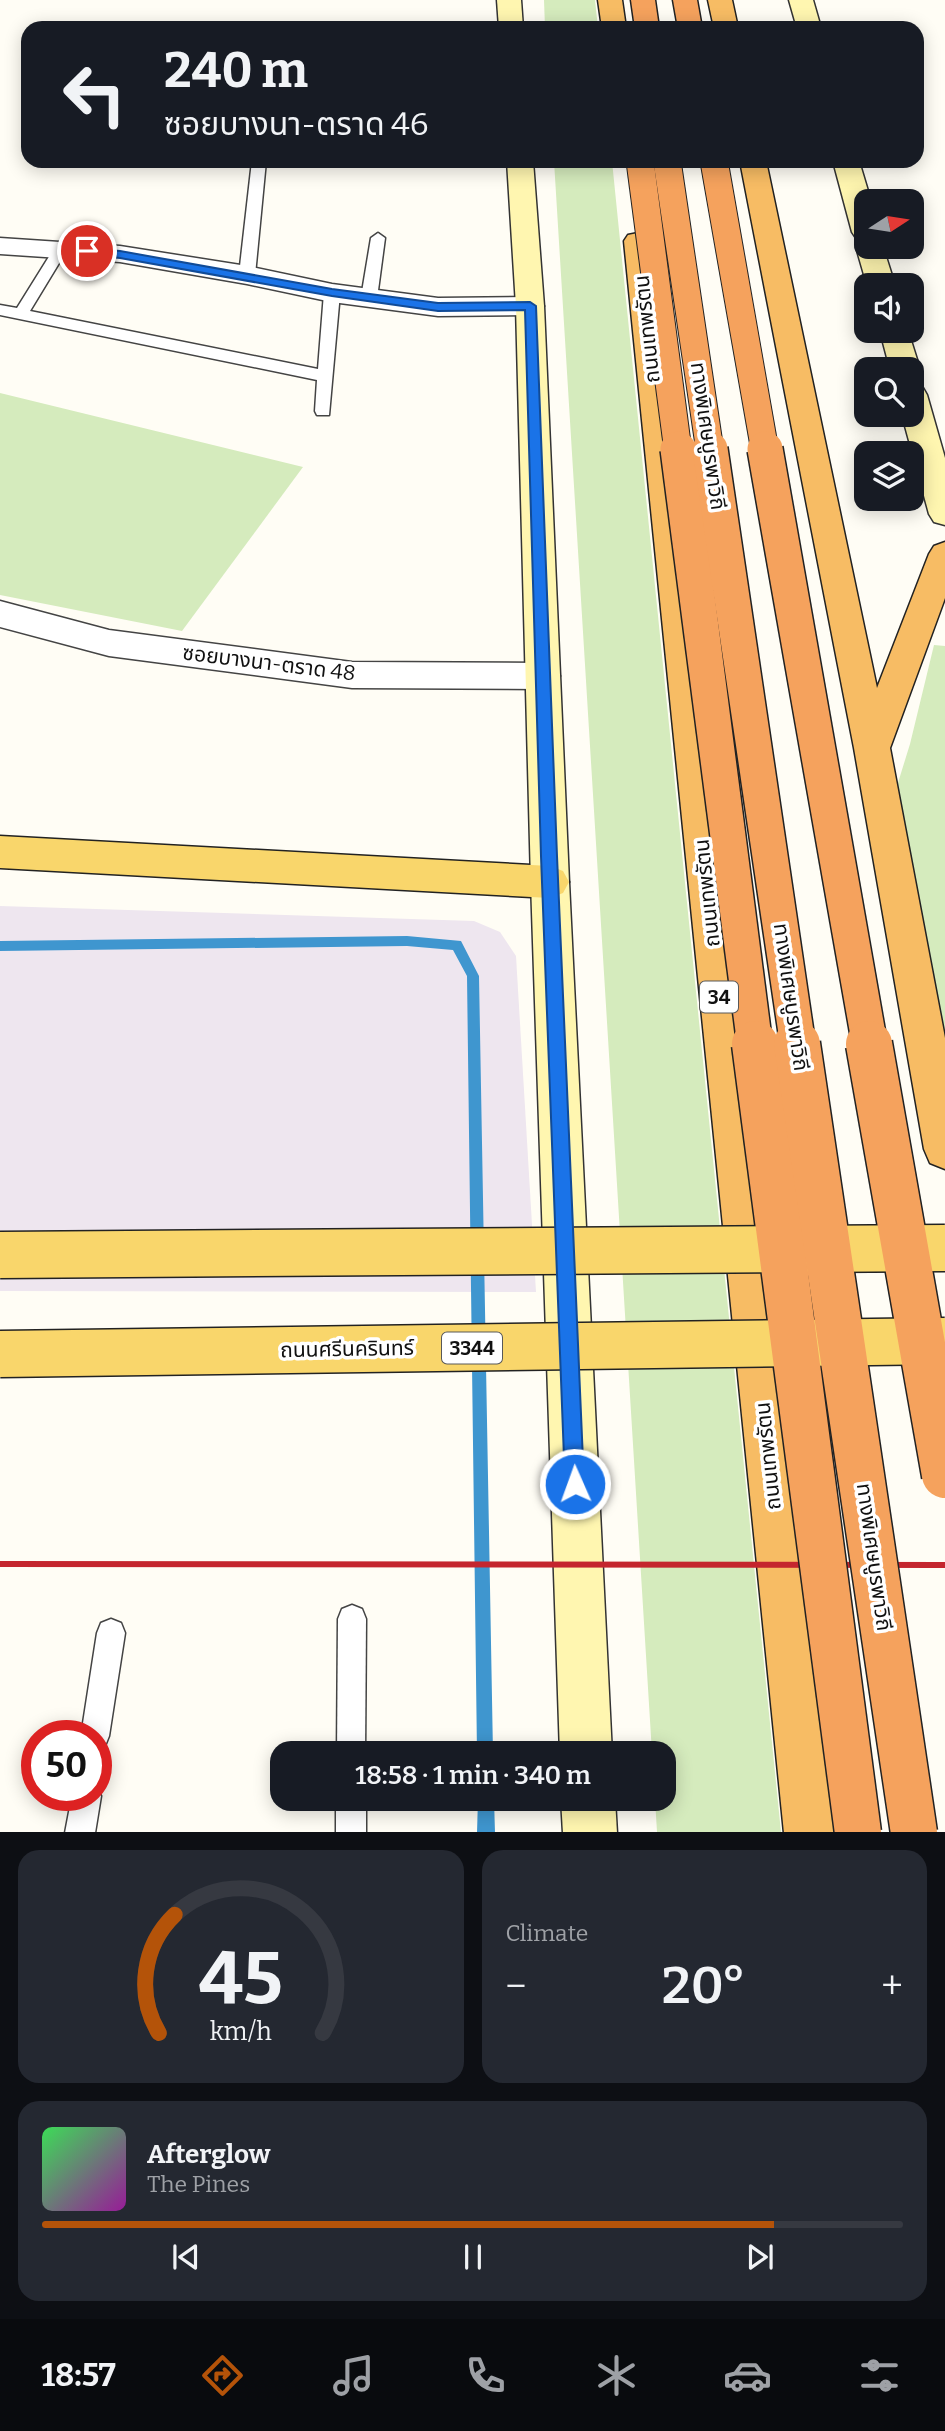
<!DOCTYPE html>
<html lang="en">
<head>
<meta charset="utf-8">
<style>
  body { margin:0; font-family:Bitter,"Noto Sans Thai",serif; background:#242831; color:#f1f3f6; height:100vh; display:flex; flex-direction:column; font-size:26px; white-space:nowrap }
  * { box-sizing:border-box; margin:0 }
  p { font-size:23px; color:#9ea1a6 }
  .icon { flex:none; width:38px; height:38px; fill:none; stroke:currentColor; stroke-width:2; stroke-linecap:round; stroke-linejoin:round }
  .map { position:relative; height:1832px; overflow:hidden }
  .sheet { display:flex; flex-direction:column; gap:18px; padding:18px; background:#0d0f14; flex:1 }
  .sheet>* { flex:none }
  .guide { position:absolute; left:21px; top:21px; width:903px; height:147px; border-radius:21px; box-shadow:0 4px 18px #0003; background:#171b24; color:#f1f3f6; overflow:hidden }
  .needle { width:46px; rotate:78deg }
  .buttons { position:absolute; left:854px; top:189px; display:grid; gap:14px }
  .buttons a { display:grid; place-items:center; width:70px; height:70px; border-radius:14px; background:#171b24; box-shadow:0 4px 18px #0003; font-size:35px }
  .speed { position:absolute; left:21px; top:1720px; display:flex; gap:14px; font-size:35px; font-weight:700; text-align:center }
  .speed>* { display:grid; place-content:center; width:91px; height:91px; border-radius:50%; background:#171b24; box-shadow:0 4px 18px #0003; line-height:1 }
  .speed .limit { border:10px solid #d22; background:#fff; color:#111 }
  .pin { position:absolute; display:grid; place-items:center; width:60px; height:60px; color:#fff; margin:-30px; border:4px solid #fff; border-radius:50%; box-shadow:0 2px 7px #0007 }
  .me { position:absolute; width:77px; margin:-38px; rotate:358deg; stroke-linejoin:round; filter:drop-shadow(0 0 5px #0008) }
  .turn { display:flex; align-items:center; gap:24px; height:147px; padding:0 28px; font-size:32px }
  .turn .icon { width:91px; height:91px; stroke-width:2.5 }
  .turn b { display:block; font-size:49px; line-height:60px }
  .big { font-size:52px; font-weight:600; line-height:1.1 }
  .sheet .card { flex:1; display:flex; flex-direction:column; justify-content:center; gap:10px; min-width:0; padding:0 24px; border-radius:21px; background:#242831 }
  .sheet .dial { align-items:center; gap:0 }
  .dial svg { height:182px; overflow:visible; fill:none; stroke:#363941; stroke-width:7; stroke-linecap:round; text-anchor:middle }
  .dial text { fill:#f1f3f6; stroke:none }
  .song { display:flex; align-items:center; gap:21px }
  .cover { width:84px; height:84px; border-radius:10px; background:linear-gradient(135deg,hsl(130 70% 55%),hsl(300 70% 35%)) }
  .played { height:7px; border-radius:4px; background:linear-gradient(90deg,#b45309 85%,#363941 85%) }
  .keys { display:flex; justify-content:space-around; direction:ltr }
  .heat { display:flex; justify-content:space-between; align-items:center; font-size:38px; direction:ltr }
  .sheet .tiles { flex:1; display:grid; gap:18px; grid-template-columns:1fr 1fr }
  .card:last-child { grid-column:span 2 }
  .trip { position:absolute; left:270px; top:1741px; width:406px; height:70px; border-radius:21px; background:#171b24; box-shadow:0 4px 18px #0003; font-weight:600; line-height:70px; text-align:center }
  .tabs { display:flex; height:112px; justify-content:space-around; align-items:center; background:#090b0e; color:#9ea1a6 }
  .tabs .icon { width:49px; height:49px }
  .tabs .active { color:#b45309 }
  .tabs b { font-size:32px; color:#f1f3f6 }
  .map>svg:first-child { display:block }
</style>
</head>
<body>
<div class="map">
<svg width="945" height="1833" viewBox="0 0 945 1833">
  <rect width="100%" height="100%" fill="#fffdf5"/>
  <polygon fill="#eee6ef" points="0,906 474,921 500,932 516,956 536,1292 0,1291"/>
  <g fill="#d5ebbd">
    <polygon points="544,0 595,0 598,28 545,28"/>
    <polygon points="554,161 612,161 781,1832 657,1832 655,1799 663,1799 663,1754 652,1753"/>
    <polygon points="0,393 303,467 182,631 0,595"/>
    <polygon points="934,645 945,646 945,1041 897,786 910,744"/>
  </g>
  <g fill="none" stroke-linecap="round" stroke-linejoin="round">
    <g fill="#3f96cf" fill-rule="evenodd">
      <polygon points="407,936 461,941 479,976 493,1754 477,1754 467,976 453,950 407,946 0,951 0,941"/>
      <polygon points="478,1799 494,1799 495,1833 477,1833"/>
    </g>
    <g stroke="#444" stroke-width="3">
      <g id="service">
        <polygon points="252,161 266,161 255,275 247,280 239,275"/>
        <polygon points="378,233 385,238 377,298 369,303 361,298 371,238"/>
        <polygon points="60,245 67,250 30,311 318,369 324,293 327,290 337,290 340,293 329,415 317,415 315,411 317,380 0,315 0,305 17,308 55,247"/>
        <polygon points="352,1605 362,1609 366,1619 365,1754 337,1754 338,1619 342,1609"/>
        <polygon points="111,1619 121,1623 125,1633 109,1736 105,1746 96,1750 96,1736 81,1736 97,1633 101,1623"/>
        <polygon points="96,1786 101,1796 95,1833 65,1833 72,1796 96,1796"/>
        <rect x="336" y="1799" width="30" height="34"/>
      </g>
    </g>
    <g stroke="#444" stroke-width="3">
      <g id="minor">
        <polygon points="0,238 120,246 247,266 332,284 438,298 530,297 540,300 544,306 540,312 530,315 438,316 332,302 247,284 120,262 0,254"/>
        <polygon points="0,601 109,630 352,662 543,663 555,667 560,676 555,685 543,689 352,688 109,656 0,627"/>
      </g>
    </g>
    <g stroke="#333" stroke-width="3">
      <g id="secondary">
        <polygon points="497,0 521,0 523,28 499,28"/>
        <polygon points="789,0 813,0 821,28 797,28"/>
        <polygon points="507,161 533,161 544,306 569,882 612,1754 560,1754 531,882 516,306"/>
        <polygon points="833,161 859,161 871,201 866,201 866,247 883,247 895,285 867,285 856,247 865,240 856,238 852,232"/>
        <polygon points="880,331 908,331 920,369 915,376 912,377 912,369 890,369"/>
        <polygon points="912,385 923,388 927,395 945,458 945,525 934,522 929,514 902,415 912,415"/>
        <polygon points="561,1799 615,1799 617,1833 563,1833"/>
      </g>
    </g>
    <g stroke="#222" stroke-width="3">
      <polygon id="primary" points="0,836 550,866 563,871 569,882 563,893 550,898 0,868"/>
    </g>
    <g stroke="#222" stroke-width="3">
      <g id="trunk">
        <polygon points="598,0 622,0 626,28 602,28"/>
        <polygon points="708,0 732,0 738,28 714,28"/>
        <polygon points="740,161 766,161 877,688 929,554 934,546 945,542 945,598 890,748 945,1038 945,1169 930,1163 924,1149 854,748"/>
        <polygon points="638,233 648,235 652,241 838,1833 784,1833 624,241 628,235"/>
      </g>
    </g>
    <g stroke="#222" stroke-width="3">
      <g id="motorway">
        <polygon points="631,0 655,0 659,28 635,28"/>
        <polygon points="673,0 697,0 702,28 678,28"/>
      </g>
    </g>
    <use href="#service" fill="#fff" fill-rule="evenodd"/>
    <use href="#minor" fill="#fff" fill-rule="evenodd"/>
    <use href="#secondary" fill="#fff6b0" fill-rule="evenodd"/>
    <use href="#primary" fill="#f9d66b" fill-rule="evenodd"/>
    <use href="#trunk" fill="#f7bc64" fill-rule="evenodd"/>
    <use href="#motorway" fill="#f5a25d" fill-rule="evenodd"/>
    <polyline stroke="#c4262e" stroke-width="6" points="0,1564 945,1565"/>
    <g stroke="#222" stroke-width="49" stroke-linecap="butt">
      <g id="primary-bridge">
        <polyline points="0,1255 945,1248"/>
        <polyline points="0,1354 945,1341"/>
      </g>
    </g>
    <g stroke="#222" stroke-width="29" stroke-linecap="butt">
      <g id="motorway-bridge-far2">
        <polyline points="640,161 678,451"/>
        <polyline points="667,161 710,451"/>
        <polyline points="714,161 765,451"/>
      </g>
    </g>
    <g stroke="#222" stroke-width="38" stroke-linecap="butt">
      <g id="motorway-bridge-far1">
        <polyline points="678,449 755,1046"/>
        <polyline points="710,449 798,1046"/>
        <polyline points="765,449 870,1046"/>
      </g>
    </g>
    <g stroke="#222" stroke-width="49" stroke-linecap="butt">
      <g id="motorway-bridge">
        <polyline points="755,1044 858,1833"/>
        <polyline points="797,1044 914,1833"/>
        <polyline points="869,1044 945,1475"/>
      </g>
    </g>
    <use href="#primary-bridge" stroke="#f9d66b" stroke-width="46"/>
    <use href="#motorway-bridge-far2" stroke="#f5a25d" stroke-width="27"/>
    <use href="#motorway-bridge-far1" stroke="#f5a25d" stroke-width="35"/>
    <use href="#motorway-bridge" stroke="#f5a25d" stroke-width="46"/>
  </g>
  <polygon fill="#1a73e8" stroke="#114b97" stroke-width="2" points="87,248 120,251 332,289 438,303 530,302 536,306 557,856 584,1484 582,1491 575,1494 568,1491 565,1484 541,856 525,310 438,311 332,296 120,258 83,254 83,249"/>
  <g text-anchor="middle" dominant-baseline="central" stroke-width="7" stroke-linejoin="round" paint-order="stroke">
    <g fill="#fff" stroke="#585858" stroke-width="2">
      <rect x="700" y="981.5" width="38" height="31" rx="5"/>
      <rect x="442" y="1332.5" width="60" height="31" rx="5"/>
    </g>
    <g font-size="19" font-weight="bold" fill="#111">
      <text x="719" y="997">34</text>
      <text x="472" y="1348">3344</text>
    </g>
    <g font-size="21" fill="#111" stroke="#fff">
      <text transform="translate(647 329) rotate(-96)">ถนนเทพรัตน</text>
      <text transform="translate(708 436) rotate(82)">ทางพิเศษบูรพาวิถี</text>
      <text transform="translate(269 663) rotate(7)">ซอยบางนา-ตราด 48</text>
      <text transform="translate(707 893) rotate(-96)">ถนนเทพรัตน</text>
      <text transform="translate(791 997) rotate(82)">ทางพิเศษบูรพาวิถี</text>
      <text transform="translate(347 1349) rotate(-1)">ถนนศรีนครินทร์</text>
      <text transform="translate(768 1456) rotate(-96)">ถนนเทพรัตน</text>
      <text transform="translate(874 1557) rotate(82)">ทางพิเศษบูรพาวิถี</text>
    </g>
  </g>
</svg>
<div class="buttons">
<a><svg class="needle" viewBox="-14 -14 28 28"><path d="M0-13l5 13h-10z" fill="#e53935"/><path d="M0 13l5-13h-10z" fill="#9ea1a6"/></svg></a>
<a><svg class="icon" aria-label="sound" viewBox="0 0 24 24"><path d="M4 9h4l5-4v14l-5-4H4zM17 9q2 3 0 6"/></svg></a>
<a><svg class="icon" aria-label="search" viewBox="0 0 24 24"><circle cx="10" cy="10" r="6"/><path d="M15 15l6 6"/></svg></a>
<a><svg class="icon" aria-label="layers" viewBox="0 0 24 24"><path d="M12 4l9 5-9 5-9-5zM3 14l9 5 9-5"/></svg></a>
</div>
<div class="speed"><div class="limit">50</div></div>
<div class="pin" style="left:87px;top:251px;background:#d93025"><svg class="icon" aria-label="arrive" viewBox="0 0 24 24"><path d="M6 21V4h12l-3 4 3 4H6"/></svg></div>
<svg class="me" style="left:575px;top:1484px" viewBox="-20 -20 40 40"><circle r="17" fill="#1a73e8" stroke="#fff" stroke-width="3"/><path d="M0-11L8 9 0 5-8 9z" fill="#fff"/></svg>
<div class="trip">18:58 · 1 min · 340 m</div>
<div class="guide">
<div class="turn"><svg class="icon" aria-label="left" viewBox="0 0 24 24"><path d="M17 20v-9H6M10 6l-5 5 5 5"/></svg><div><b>240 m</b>ซอยบางนา-ตราด 46</div></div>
</div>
</div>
<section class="sheet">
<div class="tiles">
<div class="card dial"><svg viewBox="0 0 100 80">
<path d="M14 69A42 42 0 1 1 86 69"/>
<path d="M14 69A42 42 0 0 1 21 17" stroke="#b45309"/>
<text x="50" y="56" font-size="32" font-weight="700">45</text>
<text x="50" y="72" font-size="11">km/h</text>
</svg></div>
<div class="card"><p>Climate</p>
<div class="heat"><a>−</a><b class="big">20°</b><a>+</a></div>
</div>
<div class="card">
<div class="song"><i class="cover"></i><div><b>Afterglow</b><p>The Pines</p></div></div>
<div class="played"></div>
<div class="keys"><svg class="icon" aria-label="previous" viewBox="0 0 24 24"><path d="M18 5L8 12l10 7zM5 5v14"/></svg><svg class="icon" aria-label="pause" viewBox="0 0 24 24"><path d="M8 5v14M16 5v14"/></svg><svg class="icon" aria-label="next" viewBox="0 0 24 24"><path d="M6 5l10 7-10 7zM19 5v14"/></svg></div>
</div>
</div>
</section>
<nav class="tabs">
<b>18:57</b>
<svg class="icon active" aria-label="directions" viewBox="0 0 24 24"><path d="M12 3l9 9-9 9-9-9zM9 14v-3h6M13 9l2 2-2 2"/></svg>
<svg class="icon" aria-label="music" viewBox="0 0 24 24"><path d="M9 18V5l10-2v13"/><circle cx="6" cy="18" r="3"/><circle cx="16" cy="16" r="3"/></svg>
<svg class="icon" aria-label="phone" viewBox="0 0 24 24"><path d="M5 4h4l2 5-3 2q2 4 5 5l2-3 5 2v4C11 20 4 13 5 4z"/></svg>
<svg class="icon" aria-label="climate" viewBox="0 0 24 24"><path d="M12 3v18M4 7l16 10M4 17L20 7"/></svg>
<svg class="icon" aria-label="car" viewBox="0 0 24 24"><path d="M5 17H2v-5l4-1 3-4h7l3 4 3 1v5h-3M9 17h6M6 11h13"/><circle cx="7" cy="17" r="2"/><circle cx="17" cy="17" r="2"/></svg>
<svg class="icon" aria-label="filters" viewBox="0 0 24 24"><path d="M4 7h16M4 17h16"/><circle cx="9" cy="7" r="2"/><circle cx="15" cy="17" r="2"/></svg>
</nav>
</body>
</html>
